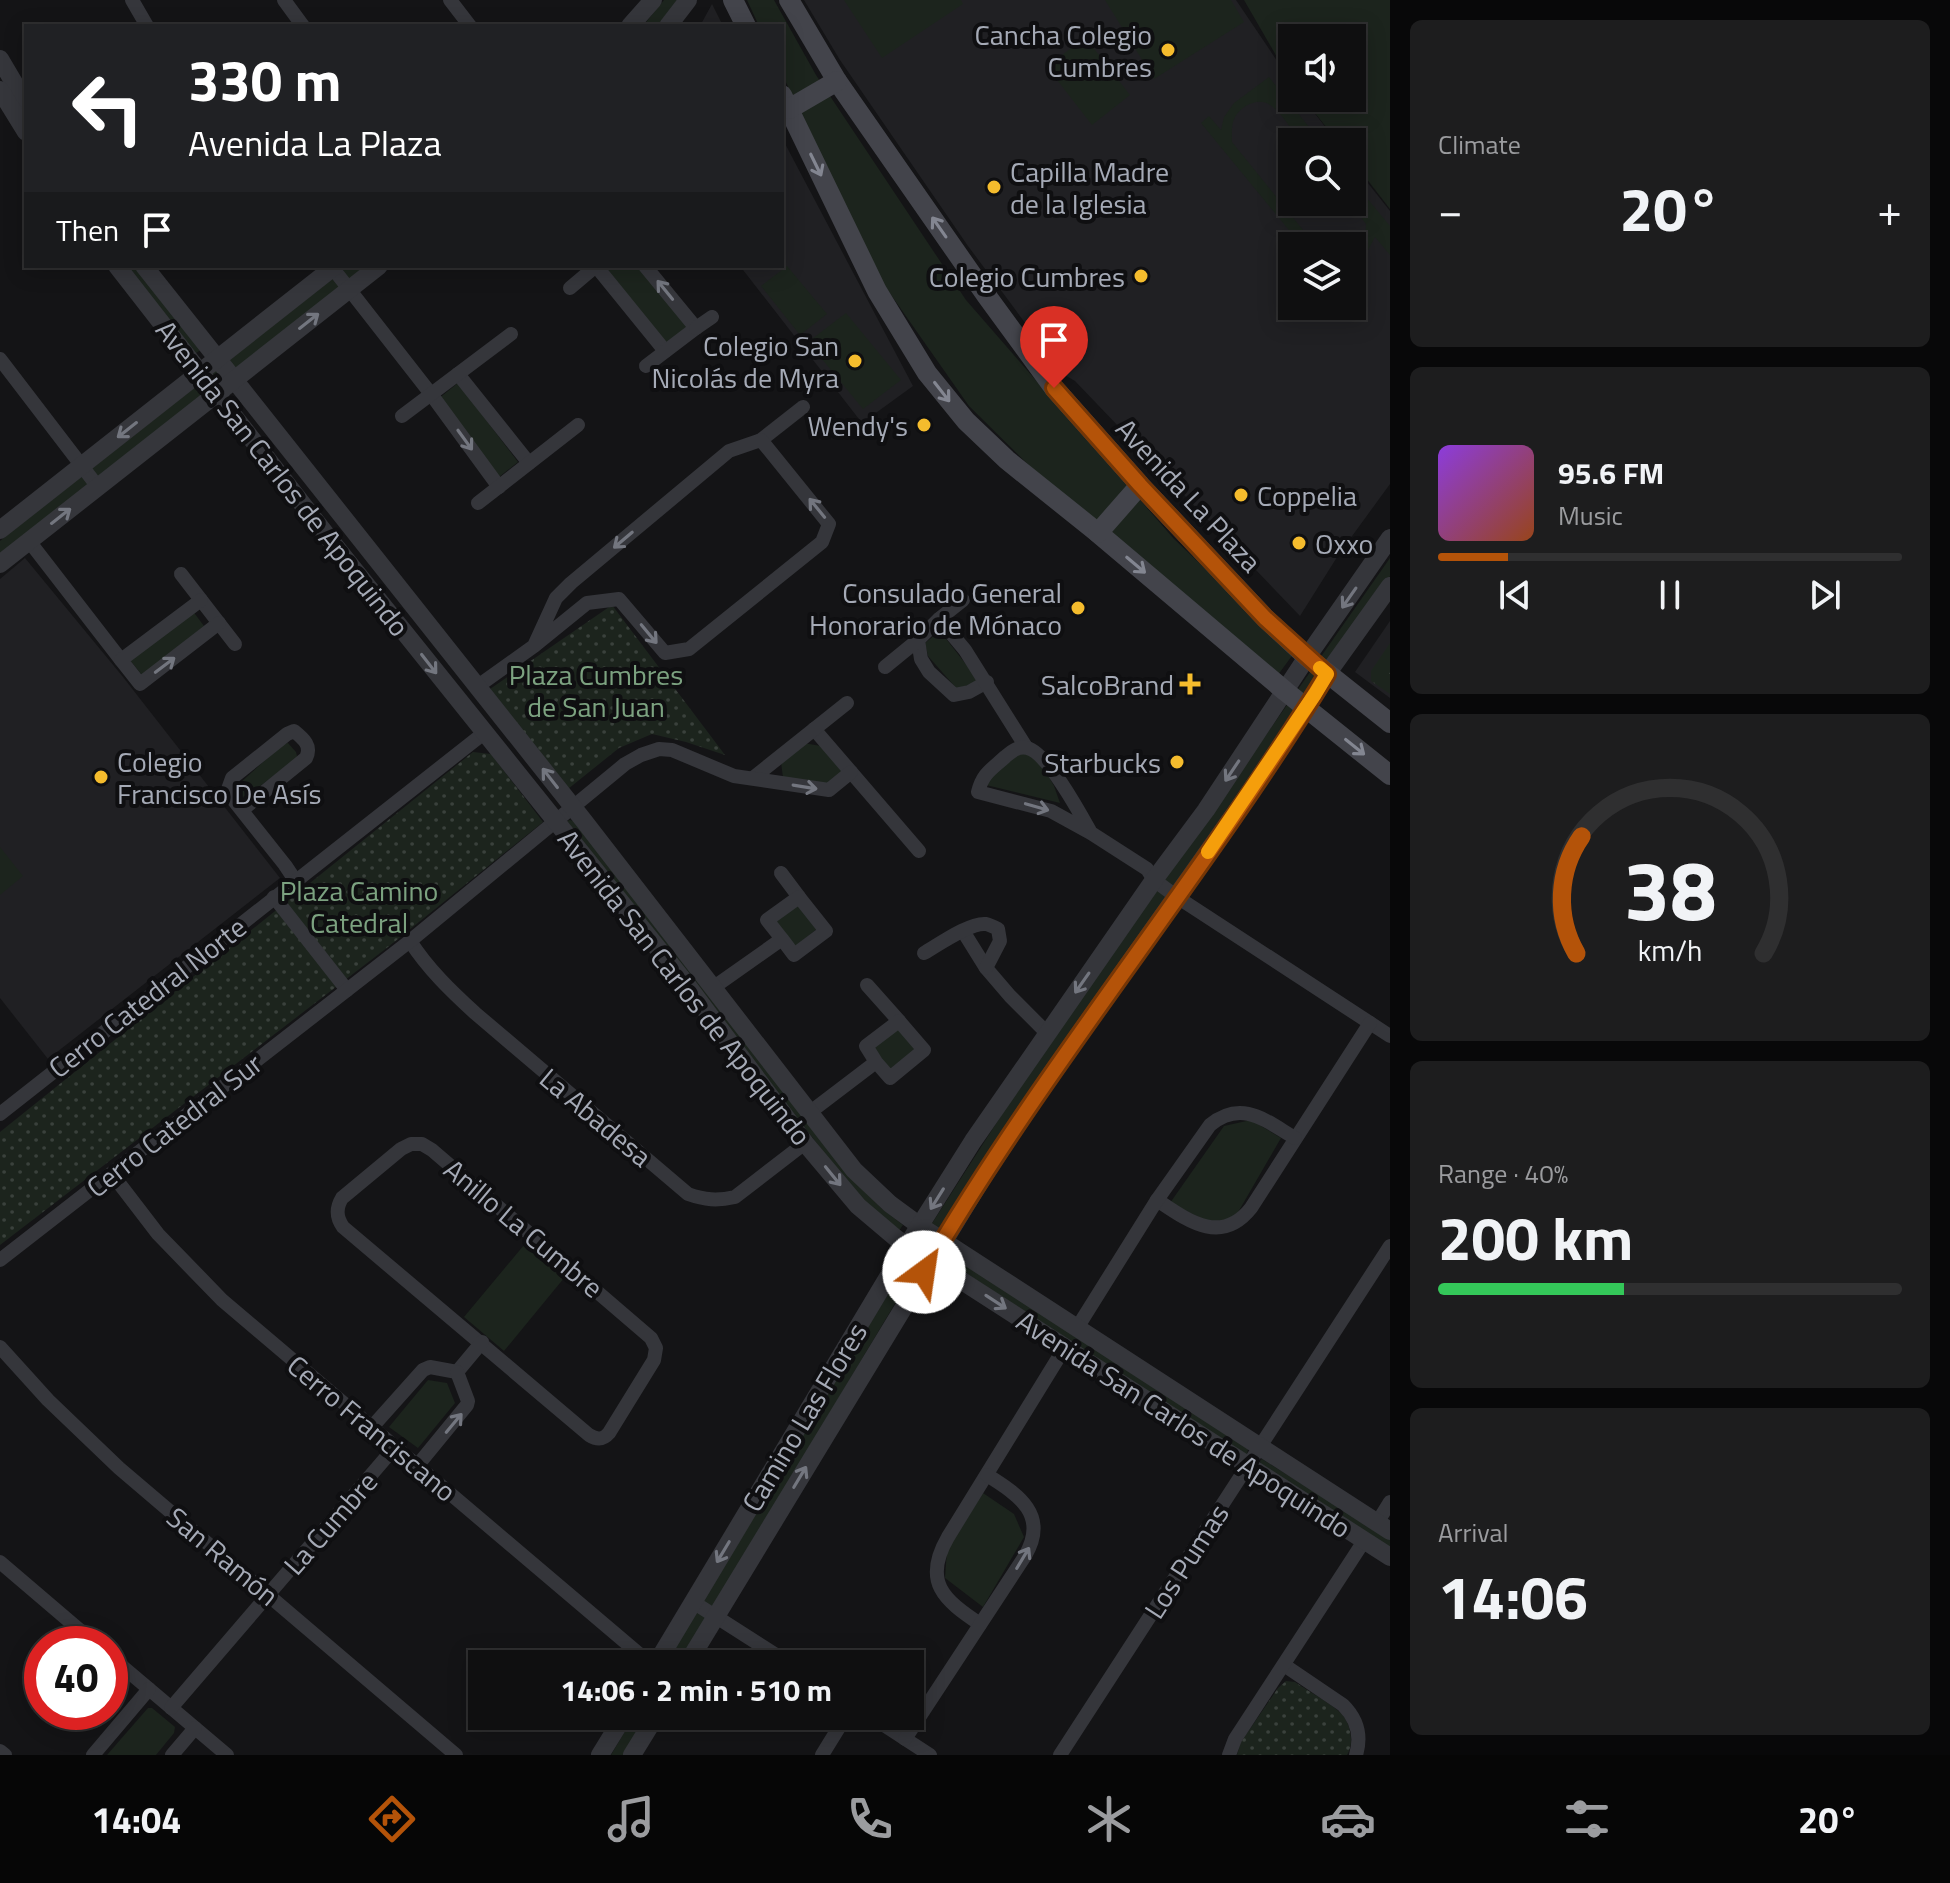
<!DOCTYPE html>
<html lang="en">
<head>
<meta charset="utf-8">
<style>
  body { margin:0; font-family:"Titillium Web",sans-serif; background:#1d1d1e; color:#f1f3f6; height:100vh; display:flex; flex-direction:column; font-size:30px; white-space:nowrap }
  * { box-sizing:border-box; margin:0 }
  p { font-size:26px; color:#9b9c9f }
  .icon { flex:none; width:44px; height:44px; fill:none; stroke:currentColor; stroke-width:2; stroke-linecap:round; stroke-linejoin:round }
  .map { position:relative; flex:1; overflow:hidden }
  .details { display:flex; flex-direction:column; gap:20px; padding:20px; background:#080809; width:560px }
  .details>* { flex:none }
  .guide { position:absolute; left:24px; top:24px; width:760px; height:244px; border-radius:0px; box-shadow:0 4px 20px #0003,0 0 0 2px #2f2f30; background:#202124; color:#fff; overflow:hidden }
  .fabs { position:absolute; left:1278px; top:24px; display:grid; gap:16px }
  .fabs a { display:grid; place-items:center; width:88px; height:88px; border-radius:0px; background:#0f0f10; box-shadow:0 4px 20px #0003,0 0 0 2px #2f2f30; font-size:40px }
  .speed { position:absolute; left:24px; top:1626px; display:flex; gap:16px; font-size:40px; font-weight:700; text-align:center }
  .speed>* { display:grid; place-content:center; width:104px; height:104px; border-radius:50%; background:#0f0f10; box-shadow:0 4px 20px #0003,0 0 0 2px #2f2f30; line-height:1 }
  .speed .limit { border:12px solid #d22; background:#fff; color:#111 }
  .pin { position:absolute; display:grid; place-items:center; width:68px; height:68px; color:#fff; margin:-82px -34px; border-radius:50% 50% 50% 0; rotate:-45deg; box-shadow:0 0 8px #0007 }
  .pin .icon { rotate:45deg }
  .me { position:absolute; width:88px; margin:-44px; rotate:31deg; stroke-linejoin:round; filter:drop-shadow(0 0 6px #0008) }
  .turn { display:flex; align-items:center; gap:28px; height:168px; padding:0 32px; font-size:36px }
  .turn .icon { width:104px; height:104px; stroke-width:2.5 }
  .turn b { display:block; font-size:56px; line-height:68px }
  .then { display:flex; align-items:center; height:76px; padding:0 32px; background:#0003; gap:16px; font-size:30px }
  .big { font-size:60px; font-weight:700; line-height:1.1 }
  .details .widget { flex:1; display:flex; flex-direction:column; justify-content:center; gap:12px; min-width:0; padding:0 28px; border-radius:12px; background:#1d1d1e }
  .details .dial { align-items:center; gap:0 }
  .dial svg { height:208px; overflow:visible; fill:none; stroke:#2f2f30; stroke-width:7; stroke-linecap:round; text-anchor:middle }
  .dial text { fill:#f1f3f6; stroke:none }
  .song { display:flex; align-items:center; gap:24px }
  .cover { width:96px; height:96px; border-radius:12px; background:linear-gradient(135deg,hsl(270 70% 55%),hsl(20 70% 35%)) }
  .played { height:8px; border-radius:4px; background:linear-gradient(90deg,#b45309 15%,#2f2f30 15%) }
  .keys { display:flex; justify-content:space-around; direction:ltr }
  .heat { display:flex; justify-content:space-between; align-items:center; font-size:44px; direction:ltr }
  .charge { height:12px; border-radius:6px; background:linear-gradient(90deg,#34c759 40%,#2f2f30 0) }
  .trip { position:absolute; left:468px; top:1650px; width:456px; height:80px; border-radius:0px; background:#0f0f10; box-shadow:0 4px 20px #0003,0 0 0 2px #2f2f30; font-weight:700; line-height:80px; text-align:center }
  .tabs { display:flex; height:128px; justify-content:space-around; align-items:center; background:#060606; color:#9b9c9f }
  .tabs .icon { width:56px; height:56px }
  .tabs .current { color:#b45309 }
  .tabs b { font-size:36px; color:#f1f3f6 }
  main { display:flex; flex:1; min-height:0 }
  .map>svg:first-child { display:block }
</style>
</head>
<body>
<main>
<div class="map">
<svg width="1390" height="1755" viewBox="0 0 1390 1755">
  <defs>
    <pattern id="forest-firs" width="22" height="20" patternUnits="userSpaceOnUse" patternTransform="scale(2)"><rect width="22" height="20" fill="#1c241d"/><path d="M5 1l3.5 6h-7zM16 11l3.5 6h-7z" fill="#3a413c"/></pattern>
    <pattern id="park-dots" width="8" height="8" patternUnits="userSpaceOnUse" patternTransform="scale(2)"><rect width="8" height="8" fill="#1c241d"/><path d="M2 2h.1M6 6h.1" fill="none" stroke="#3a413c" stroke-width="1.8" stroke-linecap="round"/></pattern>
  </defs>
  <rect width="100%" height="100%" fill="#141416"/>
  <g fill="#202023" fill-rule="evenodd">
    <path d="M804 0H1236L1292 83V98H1303L1337 142H1292V202H1352V163L1390 211V484L1339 554 1300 616 1075 381 1063 374 968 246 840 60ZM1292 246H1352V306H1292Z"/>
    <polygon points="712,4 723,26 699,26 700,26"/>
    <polygon points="782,138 913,386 862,423 740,266 782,266"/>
    <polygon points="25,558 123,677 280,878 48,1059 0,998 0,579"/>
    <polygon points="1390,621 1390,698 1355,672"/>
  </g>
  <g fill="#1c241d">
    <polygon points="664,0 677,0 657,26 643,26"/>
    <polygon points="747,0 774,0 816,75 966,300 1174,539 1294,653 1275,679 1063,499 969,406 882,282 782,74 782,26 759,26"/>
    <polygon points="844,0 961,0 963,4 882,58"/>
    <polygon points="1105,0 1231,0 1244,22 1154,79"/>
    <polygon points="1244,0 1390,0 1390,209 1352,160 1352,142 1338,142 1303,98 1352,98 1352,38 1292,38 1292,83"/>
    <polygon points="1085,37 1130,95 1092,125 1047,67"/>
    <path d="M1269 77 1321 142H1301C1292 131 1284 116 1273 107 1261 96 1243 104 1235 117 1231 124 1232 133 1232 142L1316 246H1302L1201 123 1209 116 1221 130 1224 117 1234 103Z"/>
    <path d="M1352 180 1390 226V255L1375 237 1368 250 1352 262V250C1362 244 1366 236 1366 224L1349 202H1352Z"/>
    <polygon points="127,266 137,266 202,349 195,354"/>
    <polygon points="349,266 367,266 0,556 0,541"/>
    <polygon points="605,266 639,266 688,327 666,346"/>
    <polygon points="787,266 827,314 800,335 761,286"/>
    <polygon points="846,313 901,380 863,409 808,342"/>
    <polygon points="458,383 518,462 499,477 438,399"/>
    <polygon points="1390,558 1390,576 1027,1095 915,1270 680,1664 665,1664 906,1264 1022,1083"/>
    <polygon points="192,610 204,626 142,675 129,659"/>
    <polygon points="935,635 943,635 979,681 957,689 928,656 925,643"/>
    <polygon points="288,743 296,752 297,756 295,760 252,792 241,798 235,792 239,784 283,744"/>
    <polygon points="803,743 821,746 843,772 827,786 783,778 781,762"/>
    <polygon points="1023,749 1037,756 1054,786 1060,803 986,785 989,778"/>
    <polygon points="570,820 574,821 864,1191 881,1208 903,1225 898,1232 871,1209 829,1159 567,821"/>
    <polygon points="0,847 23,876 0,895"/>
    <polygon points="799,904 818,928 792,949 773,924"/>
    <polygon points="898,1027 917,1051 891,1071 872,1047"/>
    <polygon points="1251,1120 1281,1138 1233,1221 1213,1224 1170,1203 1224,1126"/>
    <polygon points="529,1239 569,1272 504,1351 464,1317"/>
    <polygon points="952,1256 1248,1449 1247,1454 1244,1454 949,1262"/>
    <polygon points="428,1380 447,1383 455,1403 418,1448 389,1427"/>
    <polygon points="1262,1459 1390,1539 1390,1549 1261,1465 1260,1461"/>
    <polygon points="983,1493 1014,1514 1024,1537 983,1607 945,1578 947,1550"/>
    <polygon points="148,1708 152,1708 175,1727 174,1733 156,1755 107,1755"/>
    <polygon points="634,1716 649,1716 626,1755 611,1755"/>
  </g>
  <polygon fill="url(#forest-firs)" points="1390,643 1390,694 1371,681 1371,671"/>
  <g fill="url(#park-dots)">
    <polygon points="612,605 725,755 686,742 652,734 619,748 568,789 490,689"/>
    <polygon points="473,752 491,754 543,822 388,947 0,1245 0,1132"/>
    <path d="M1286 1681 1295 1682C1306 1690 1338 1707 1344 1717 1351 1727 1354 1744 1347 1755H1237L1241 1742 1278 1688Z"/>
  </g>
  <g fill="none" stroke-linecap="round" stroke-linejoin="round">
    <g stroke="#35363b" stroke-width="14">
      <polyline points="132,0 147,26"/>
      <polyline points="284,0 303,26"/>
      <polyline points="450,0 470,26"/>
      <polyline points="331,266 431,394 499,487"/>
      <polyline points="596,266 665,351"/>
      <polyline points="645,266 696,328 646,366"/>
      <polyline points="570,288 596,266"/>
      <polyline points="696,328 712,317"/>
      <polyline points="0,359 98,487"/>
      <polyline points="458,374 529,463"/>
      <polyline points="402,416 511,334"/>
      <polyline points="761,440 803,407"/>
      <polyline points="478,503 578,425"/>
      <polyline points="29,541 121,660"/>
      <polyline points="181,574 235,644"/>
      <polyline points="201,600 121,660 140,684 219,623"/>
      <polyline points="963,600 939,619 918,640 921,659 929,672 954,695 969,692 987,682"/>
      <polyline points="939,619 965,650 1026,747"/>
      <polyline points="885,667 918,640"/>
      <polyline points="478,686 534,646 587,603 619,599 665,653 689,649 822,542 829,524 761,440 729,451 571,583 556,598 534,646"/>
      <polyline points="814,729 919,851"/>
      <polyline points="753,778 847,703"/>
      <path d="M242 810 306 758C312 746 304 739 294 731L287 734 232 778 227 792 285 865 295 880"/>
      <path d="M1091 833C1081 815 1047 752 1027 748 1017 746 1011 752 1005 757 991 770 983 773 978 792L1051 811 1091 833 1147 869 1154 880 1177 897 1390 1036"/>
      <polyline points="781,873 799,897"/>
      <polyline points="274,897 347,990"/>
      <polyline points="963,931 986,968 1010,996 1047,1033"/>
      <path d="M410 941C428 969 451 991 475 1013L688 1194C705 1200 717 1201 735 1197L805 1143"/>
      <path d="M924 953C938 945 970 922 986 924 990 925 994 927 998 929L1000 941 986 968"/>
      <polyline points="867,985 899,1021"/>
      <polyline points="714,987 782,939 794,955 826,931 799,897 767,920 782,939"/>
      <polyline points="809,1113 876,1062 890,1078 924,1050 899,1021 866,1046 876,1062"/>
      <polyline points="0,1114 484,733"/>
      <path d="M411 1144H422L432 1150 651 1338 656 1348 654 1360 609 1433C603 1440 597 1440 589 1435L343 1227C336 1217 336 1208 342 1198L401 1149Z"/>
      <polyline points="112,1174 158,1234 222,1300 651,1664"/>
      <path d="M1157 1200C1187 1220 1221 1246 1251 1208L1370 1023"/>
      <polyline points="0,1260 410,941 625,764 641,755 659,749 672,750 734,776 829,790 851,772"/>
      <path d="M1077 1328 1157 1200 1210 1125C1242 1099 1266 1121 1295 1138"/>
      <polyline points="0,1347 48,1400 119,1468 456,1755"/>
      <polyline points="457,1372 482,1342"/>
      <polyline points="372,1427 423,1370 430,1367 457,1372"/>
      <polyline points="417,1466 467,1405 468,1401 457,1372"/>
      <polyline points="1377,1523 1390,1502"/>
      <polyline points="0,1562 96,1644"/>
      <polyline points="693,1602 790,1664"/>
      <path d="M980 1624C944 1600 922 1582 948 1537L1065 1347"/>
      <polyline points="110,1656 227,1755"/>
      <path d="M1284 1665 1343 1705C1357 1719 1362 1735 1356 1755"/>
      <polyline points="171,1708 395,1447"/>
      <polyline points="870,1716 930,1755"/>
      <path d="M905 1739 1025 1556C1049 1515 1019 1495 987 1475"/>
      <polyline points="0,1751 5,1755"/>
      <polyline points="93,1755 149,1689"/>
      <polyline points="172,1755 195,1728"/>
      <polyline points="822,1755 846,1716"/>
      <polyline points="1060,1755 1390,1246"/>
      <polyline points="1229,1755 1235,1739 1364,1541"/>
    </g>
    <g stroke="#35363b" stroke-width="18">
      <polyline points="630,26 653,0"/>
      <polyline points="668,26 688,0"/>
      <polyline points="0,59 26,103"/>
      <polyline points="0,90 26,132"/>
      <polyline points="117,266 332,542 684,981 805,1143 858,1206 897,1239 1390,1557"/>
      <polyline points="144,266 584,821 854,1170 890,1204 920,1226 1390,1531"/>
      <polyline points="0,530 335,266"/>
      <polyline points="0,564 379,266"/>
      <polyline points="656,1664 900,1257 973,1141 1154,880 1206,810 1307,657 1390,538"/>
      <polyline points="687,1664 983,1177 1051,1074 1245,799 1306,708 1327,674 1390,586"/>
      <polyline points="600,1755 624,1716"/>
      <polyline points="632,1755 656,1716"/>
    </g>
    <g stroke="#43444b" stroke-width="20">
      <polyline points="733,0 746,26"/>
      <polyline points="789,0 837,81 986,295 1054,388 1140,485 1265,618 1307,657 1390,723"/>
      <polyline points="782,95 877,291 927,373 966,421 1007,460 1098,533 1285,691 1390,775"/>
      <polyline points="789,109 837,81"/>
      <polyline points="1098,533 1140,485"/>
    </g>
  </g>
  <defs><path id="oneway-shaft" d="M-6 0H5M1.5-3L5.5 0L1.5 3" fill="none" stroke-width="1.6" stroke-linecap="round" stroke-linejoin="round" transform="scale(2)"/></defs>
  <g stroke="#838691">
    <use href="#oneway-shaft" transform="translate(816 165) rotate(64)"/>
    <use href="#oneway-shaft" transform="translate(939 227) rotate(-125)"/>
    <use href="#oneway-shaft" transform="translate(942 392) rotate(52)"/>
    <use href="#oneway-shaft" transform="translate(1136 565) rotate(40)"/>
    <use href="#oneway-shaft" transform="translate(1355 747) rotate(39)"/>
  </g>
  <g stroke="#73767f">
    <use href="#oneway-shaft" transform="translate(665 290) rotate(-129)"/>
    <use href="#oneway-shaft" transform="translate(309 321) rotate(-38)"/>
    <use href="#oneway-shaft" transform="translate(127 430) rotate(142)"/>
    <use href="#oneway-shaft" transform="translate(465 440) rotate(54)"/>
    <use href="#oneway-shaft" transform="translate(817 508) rotate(-129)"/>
    <use href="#oneway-shaft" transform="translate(61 516) rotate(-38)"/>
    <use href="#oneway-shaft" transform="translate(623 540) rotate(140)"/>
    <use href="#oneway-shaft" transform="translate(1349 598) rotate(125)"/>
    <use href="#oneway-shaft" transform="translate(649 634) rotate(50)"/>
    <use href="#oneway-shaft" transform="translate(429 664) rotate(52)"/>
    <use href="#oneway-shaft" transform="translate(165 665) rotate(-37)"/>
    <use href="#oneway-shaft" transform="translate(1232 771) rotate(124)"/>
    <use href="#oneway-shaft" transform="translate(550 778) rotate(-128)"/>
    <use href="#oneway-shaft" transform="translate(805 787) rotate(9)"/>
    <use href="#oneway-shaft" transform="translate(1037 807) rotate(16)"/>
    <use href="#oneway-shaft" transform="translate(1082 983) rotate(125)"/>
    <use href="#oneway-shaft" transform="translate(833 1176) rotate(51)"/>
    <use href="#oneway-shaft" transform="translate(937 1199) rotate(122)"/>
    <use href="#oneway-shaft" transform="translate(996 1302) rotate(33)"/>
    <use href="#oneway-shaft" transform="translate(454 1423) rotate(-50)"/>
    <use href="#oneway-shaft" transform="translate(800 1477) rotate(-59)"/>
    <use href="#oneway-shaft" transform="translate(723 1552) rotate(121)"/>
    <use href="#oneway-shaft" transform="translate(1023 1558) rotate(-59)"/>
  </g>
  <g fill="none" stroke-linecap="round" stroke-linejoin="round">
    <g stroke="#753606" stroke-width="20">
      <path id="route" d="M924 1272C1045 1064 1202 879 1327 674L1265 618 1140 485 1054 388"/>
    </g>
    <use href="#route" stroke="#b45309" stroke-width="14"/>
    <polyline stroke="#f59e0b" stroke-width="14" points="1208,852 1315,694 1327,674 1320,668"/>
  </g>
  <g fill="#f5bc2d" stroke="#0f0f11" stroke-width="3">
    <circle cx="1168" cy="50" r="8"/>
    <circle cx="994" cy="187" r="8"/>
    <circle cx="1141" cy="276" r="8"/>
    <circle cx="855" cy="361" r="8"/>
    <circle cx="924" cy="425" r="8"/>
    <circle cx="1241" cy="495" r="8"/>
    <circle cx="1299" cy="543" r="8"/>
    <circle cx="1078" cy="608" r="8"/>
    <path d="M1186 672h8v8h8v8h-8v8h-8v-8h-8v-8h8z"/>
    <circle cx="1177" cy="762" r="8"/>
    <circle cx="101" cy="777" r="8"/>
  </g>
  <g text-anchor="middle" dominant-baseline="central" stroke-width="8" stroke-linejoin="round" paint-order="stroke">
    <g font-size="28" fill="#a5aab6" stroke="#0f0f11" text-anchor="end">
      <text x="1152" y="34">Cancha Colegio<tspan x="1152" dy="32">Cumbres</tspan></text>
      <text x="1010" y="171" text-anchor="start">Capilla Madre<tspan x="1010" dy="32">de la Iglesia</tspan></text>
      <text x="1125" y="276">Colegio Cumbres</text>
      <text x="839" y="345">Colegio San<tspan x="839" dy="32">Nicolás de Myra</tspan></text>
      <text x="908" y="425">Wendy's</text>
      <text x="1257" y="495" text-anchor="start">Coppelia</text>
      <text x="1315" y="543" text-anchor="start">Oxxo</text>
      <text x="1062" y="592">Consulado General<tspan x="1062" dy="32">Honorario de Mónaco</tspan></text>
      <text x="1174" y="684">SalcoBrand</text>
      <text x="117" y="761" text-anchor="start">Colegio<tspan x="117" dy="32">Francisco De Asís</tspan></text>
      <text x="1161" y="762">Starbucks</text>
    </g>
    <g font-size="28" fill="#a5aab6" stroke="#0f0f11">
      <text transform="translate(283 478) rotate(52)">Avenida San Carlos de Apoquindo</text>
      <text transform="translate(1189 495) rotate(47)">Avenida La Plaza</text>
      <text transform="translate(685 987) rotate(52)">Avenida San Carlos de Apoquindo</text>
      <text transform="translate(147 997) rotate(-38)">Cerro Catedral Norte</text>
      <text transform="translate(596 1117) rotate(40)">La Abadesa</text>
      <text transform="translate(174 1125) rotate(-38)">Cerro Catedral Sur</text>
      <text transform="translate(524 1228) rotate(40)">Anillo La Cumbre</text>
      <text transform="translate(804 1417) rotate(-59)">Camino Las Flores</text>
      <text transform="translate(1184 1424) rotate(33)">Avenida San Carlos de Apoquindo</text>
      <text transform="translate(372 1428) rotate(40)">Cerro Franciscano</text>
      <text transform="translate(330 1523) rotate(-49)">La Cumbre</text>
      <text transform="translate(223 1556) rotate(40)">San Ramón</text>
      <text transform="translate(1186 1561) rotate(-57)">Los Pumas</text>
    </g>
    <g font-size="28" fill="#7ca280" stroke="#0f0f11">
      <text x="596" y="674">Plaza Cumbres<tspan x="596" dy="32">de San Juan</tspan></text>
      <text x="359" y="890">Plaza Camino<tspan x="359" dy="32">Catedral</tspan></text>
    </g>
  </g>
</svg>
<div class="fabs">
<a><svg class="icon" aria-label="sound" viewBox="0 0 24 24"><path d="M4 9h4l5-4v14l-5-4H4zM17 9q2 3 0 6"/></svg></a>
<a><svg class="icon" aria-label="search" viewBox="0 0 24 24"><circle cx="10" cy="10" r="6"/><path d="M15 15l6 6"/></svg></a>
<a><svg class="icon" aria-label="layers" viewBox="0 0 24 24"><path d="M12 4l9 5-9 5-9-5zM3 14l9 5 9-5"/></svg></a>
</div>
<div class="speed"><div class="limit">40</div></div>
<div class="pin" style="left:1054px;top:388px;background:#d93025"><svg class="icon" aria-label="arrive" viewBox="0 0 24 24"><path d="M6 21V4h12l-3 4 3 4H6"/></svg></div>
<svg class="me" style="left:924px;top:1272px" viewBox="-20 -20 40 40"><circle r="19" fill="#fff"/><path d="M0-13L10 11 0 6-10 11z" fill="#b45309"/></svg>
<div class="trip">14:06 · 2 min · 510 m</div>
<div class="guide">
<div class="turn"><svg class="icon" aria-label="left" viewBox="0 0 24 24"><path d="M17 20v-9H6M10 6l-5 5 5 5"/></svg><div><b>330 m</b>Avenida La Plaza</div></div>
<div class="then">Then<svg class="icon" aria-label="arrive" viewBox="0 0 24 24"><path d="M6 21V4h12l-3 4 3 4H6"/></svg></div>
</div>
</div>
<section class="details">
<div class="widget"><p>Climate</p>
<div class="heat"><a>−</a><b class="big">20°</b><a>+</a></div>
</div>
<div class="widget">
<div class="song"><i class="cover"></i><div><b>95.6 FM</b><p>Music</p></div></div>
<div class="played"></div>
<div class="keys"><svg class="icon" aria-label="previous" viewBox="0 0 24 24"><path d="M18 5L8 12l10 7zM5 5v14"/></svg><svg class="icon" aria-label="pause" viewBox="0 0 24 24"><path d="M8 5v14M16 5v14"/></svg><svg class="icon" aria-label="next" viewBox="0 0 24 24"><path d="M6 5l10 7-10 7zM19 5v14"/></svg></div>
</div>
<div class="widget dial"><svg viewBox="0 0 100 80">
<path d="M14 69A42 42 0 1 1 86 69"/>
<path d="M14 69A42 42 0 0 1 16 24" stroke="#b45309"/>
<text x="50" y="56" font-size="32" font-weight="700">38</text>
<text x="50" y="72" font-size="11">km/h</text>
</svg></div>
<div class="widget"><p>Range · 40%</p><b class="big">200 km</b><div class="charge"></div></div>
<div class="widget"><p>Arrival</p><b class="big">14:06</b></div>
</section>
</main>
<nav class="tabs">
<b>14:04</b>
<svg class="icon current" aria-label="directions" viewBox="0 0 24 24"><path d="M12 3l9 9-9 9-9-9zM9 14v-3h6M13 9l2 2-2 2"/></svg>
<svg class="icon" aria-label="music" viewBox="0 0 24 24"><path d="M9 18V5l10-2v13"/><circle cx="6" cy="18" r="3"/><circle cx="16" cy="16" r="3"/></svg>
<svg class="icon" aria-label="phone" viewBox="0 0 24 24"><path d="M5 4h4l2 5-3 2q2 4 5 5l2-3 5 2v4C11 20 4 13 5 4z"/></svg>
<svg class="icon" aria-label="climate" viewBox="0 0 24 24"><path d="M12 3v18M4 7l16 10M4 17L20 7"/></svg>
<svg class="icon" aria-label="car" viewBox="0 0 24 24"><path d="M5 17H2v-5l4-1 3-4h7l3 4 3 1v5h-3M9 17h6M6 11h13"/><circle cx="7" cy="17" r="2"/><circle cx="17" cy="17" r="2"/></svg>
<svg class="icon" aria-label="filters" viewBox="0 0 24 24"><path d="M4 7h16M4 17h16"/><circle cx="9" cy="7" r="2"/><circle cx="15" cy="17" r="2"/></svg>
<b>20°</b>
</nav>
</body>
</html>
